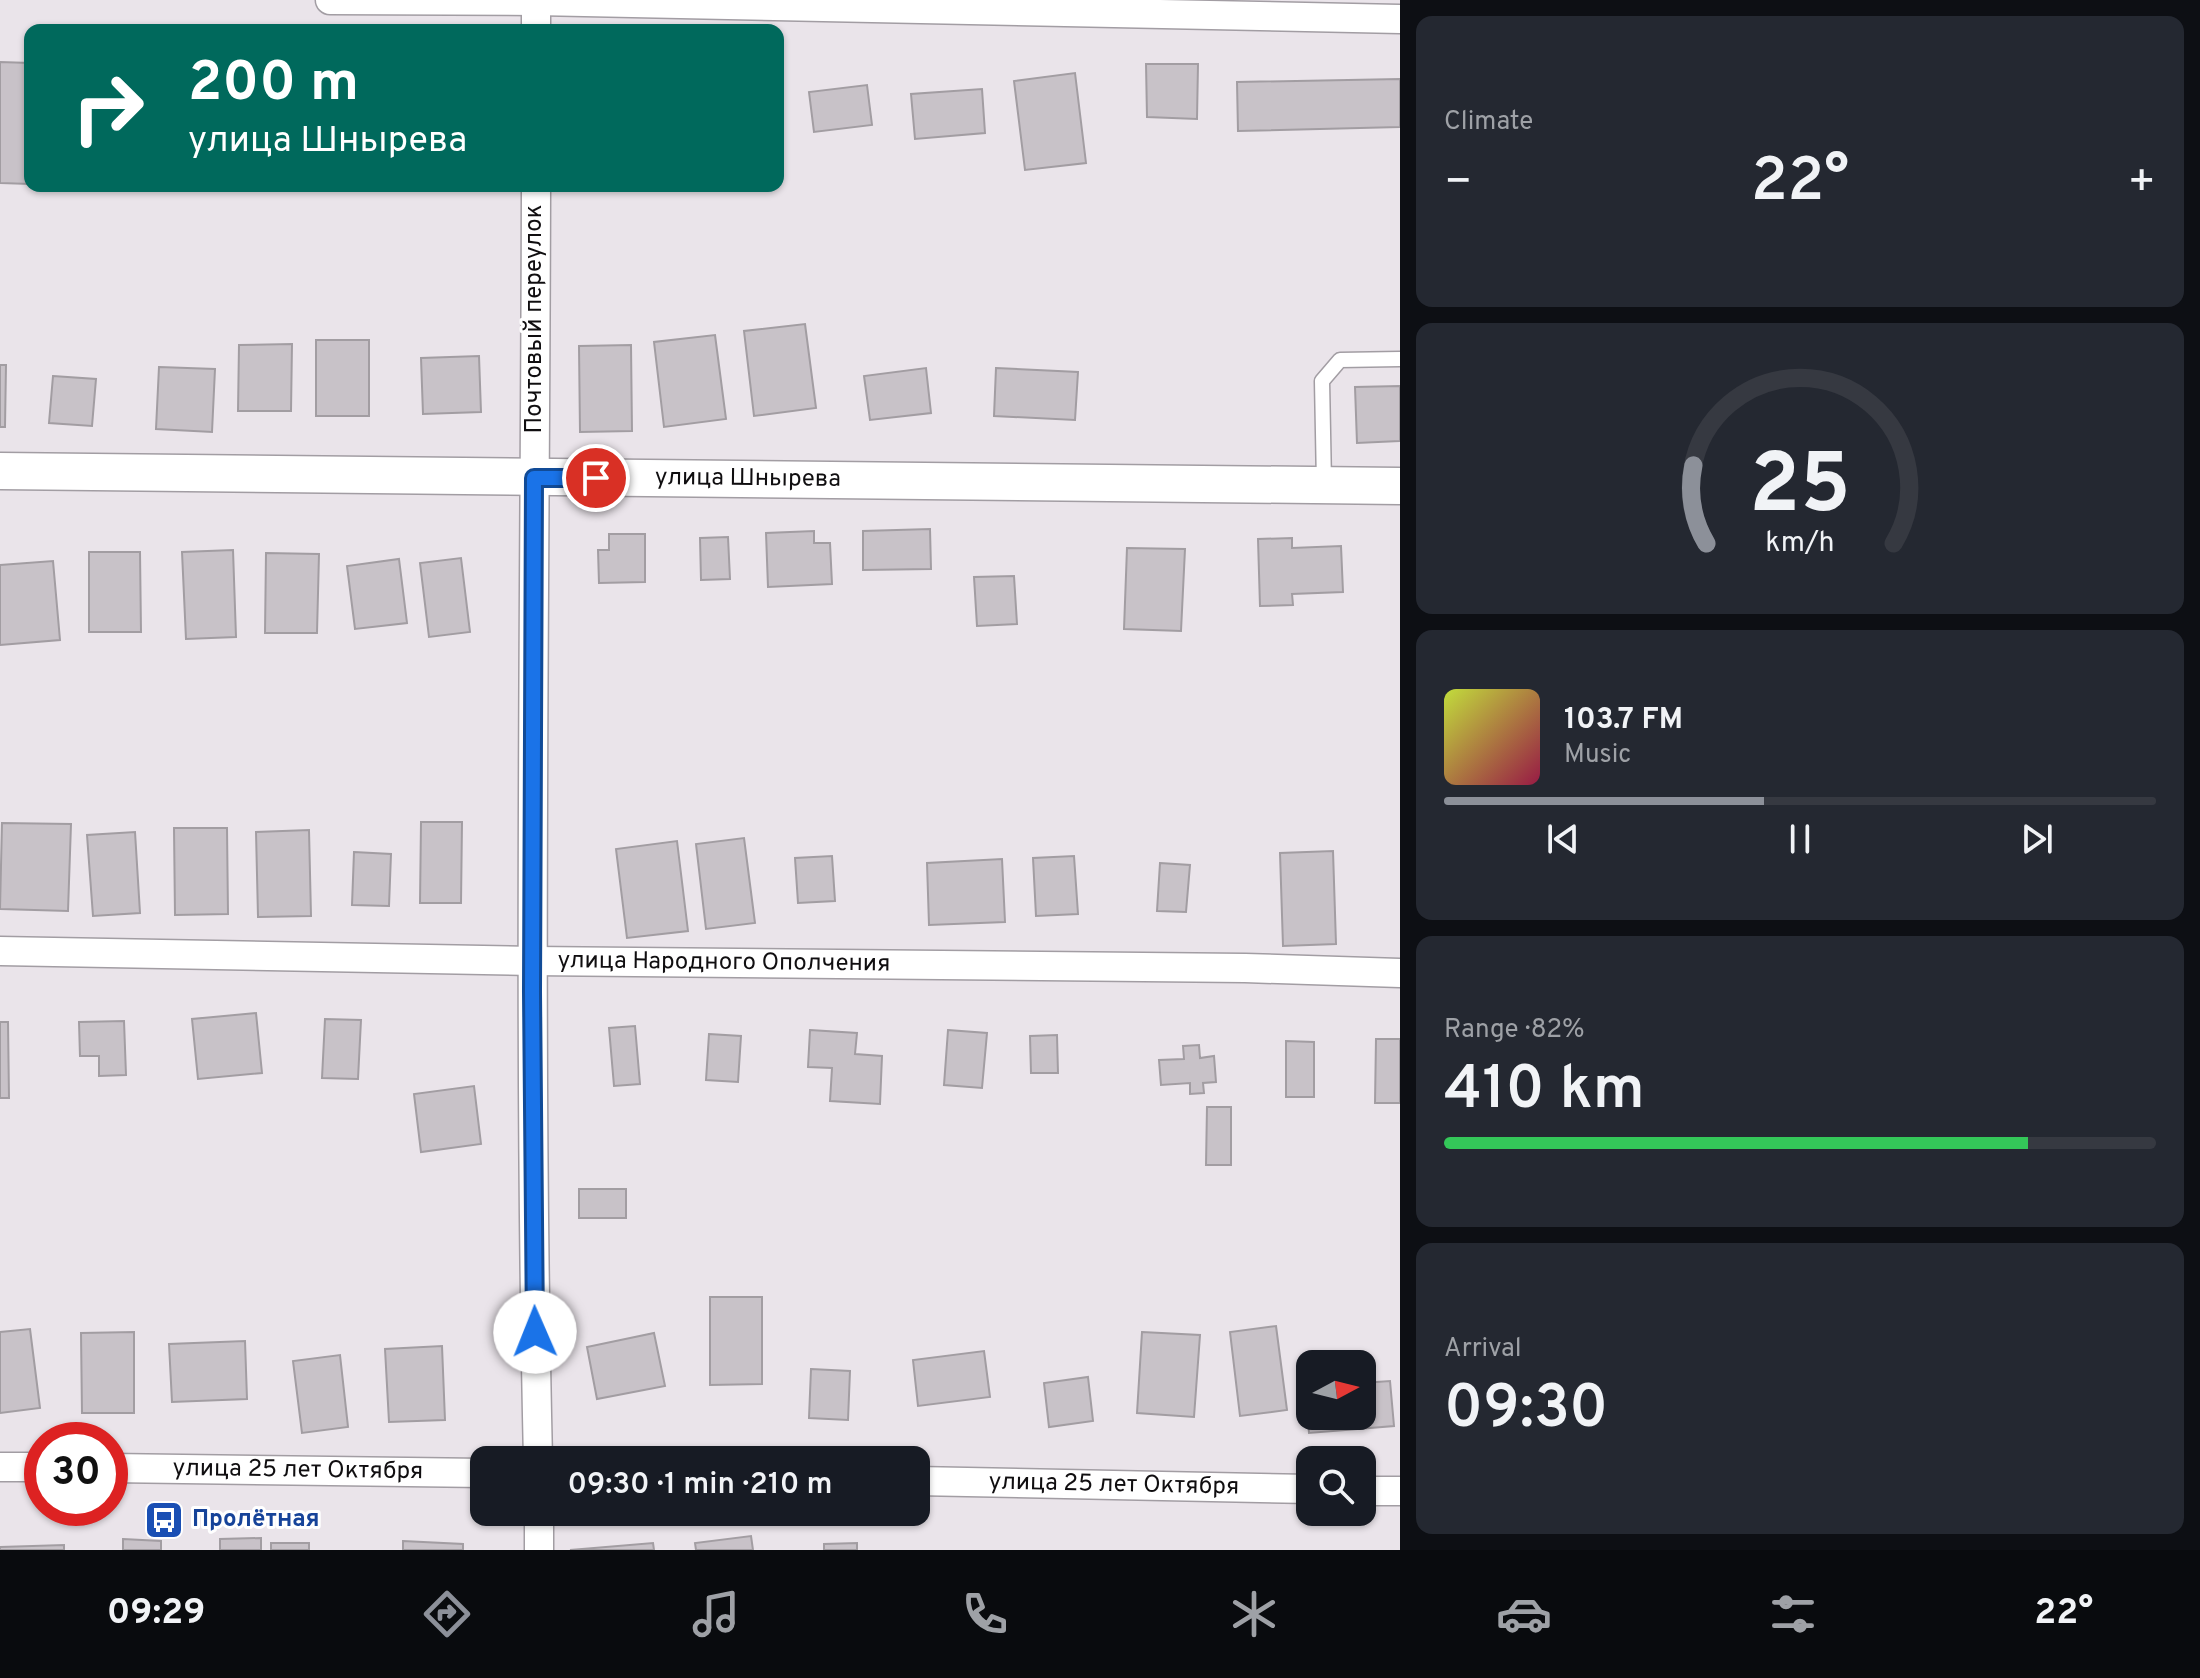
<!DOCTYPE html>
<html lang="en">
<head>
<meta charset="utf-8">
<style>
  body { margin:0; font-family:Overpass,sans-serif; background:#242831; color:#f1f3f6; height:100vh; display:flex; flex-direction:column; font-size:30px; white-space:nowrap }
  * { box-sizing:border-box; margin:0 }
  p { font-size:26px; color:#9ea1a6 }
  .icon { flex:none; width:44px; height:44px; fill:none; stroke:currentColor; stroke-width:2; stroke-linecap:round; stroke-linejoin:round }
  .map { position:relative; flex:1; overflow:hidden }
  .details { display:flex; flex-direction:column; gap:16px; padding:16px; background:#0d0f14; width:800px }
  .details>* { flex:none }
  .guide { position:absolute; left:24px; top:24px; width:760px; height:168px; border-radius:16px; box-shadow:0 2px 6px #0004; background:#00695c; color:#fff; overflow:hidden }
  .needle { width:52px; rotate:83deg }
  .fabs { position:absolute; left:1296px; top:1350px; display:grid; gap:16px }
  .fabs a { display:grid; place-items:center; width:80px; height:80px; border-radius:16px; background:#171b24; box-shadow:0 2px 6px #0004; font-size:40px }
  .speed { position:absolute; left:24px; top:1422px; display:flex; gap:16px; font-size:40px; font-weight:700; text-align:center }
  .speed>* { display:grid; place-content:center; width:104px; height:104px; border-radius:50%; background:#171b24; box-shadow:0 2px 6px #0004; line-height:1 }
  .speed .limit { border:12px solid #d22; background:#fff; color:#111 }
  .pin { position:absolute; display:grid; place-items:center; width:68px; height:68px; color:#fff; margin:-34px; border:4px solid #fff; border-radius:50%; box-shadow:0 2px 8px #0007 }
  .me { position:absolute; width:88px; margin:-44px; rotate:359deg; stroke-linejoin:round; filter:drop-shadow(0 0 6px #0008) }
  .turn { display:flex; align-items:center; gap:28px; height:168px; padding:0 32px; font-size:36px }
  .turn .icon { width:104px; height:104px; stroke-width:2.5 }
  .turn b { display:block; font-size:56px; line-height:68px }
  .big { font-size:60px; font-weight:600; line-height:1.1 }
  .details .card { flex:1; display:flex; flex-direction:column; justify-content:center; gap:12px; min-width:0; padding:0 28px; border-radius:16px; background:#242831 }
  .details .dial { align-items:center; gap:0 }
  .dial svg { height:208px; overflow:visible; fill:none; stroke:#363941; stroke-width:7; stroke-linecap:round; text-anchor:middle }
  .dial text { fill:#f1f3f6; stroke:none }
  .song { display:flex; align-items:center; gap:24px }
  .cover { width:96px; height:96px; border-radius:12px; background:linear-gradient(135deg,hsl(70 70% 55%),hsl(340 70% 35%)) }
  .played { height:8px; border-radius:4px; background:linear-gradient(90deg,#8c9099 45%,#363941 45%) }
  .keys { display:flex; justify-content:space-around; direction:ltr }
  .heat { display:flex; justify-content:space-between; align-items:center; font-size:44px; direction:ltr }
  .charge { height:12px; border-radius:6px; background:linear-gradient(90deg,#34c759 82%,#363941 0) }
  .trip { position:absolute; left:470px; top:1446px; width:460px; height:80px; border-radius:16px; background:#171b24; box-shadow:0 2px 6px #0004; font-weight:600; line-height:80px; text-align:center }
  .menu { display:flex; height:128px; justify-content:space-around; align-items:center; background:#090b0e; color:#9ea1a6 }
  .menu .icon { width:56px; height:56px }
  .menu .active { color:#8c9099 }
  .menu b { font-size:36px; color:#f1f3f6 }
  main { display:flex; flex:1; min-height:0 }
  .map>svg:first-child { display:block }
</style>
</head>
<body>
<main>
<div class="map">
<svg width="1400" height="1550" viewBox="0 0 1400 1550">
  <rect width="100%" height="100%" fill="#eae4ea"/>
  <g fill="#c8c2c8" stroke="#a29da2" stroke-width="2">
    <polygon points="0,62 30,63 30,184 0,183"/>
    <polygon points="1146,64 1198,64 1197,119 1147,117"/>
    <polygon points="1075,73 1086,163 1025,170 1014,81"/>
    <polygon points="1400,79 1400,127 1238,131 1237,82"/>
    <polygon points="867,85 872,125 814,132 809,92"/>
    <polygon points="982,89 985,133 915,139 911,94"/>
    <polygon points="805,324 816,408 754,416 744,331"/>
    <polygon points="715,335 726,419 664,427 654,342"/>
    <rect x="316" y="340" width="53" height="76"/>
    <polygon points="292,344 291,411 238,411 239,345"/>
    <polygon points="631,345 632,431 580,432 579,346"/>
    <polygon points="479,356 481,412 423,414 421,358"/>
    <polygon points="0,365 6,365 5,427 0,427"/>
    <polygon points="159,367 215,369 212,432 156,429"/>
    <polygon points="926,368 931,413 870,420 864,376"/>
    <polygon points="996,368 1078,372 1075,420 994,416"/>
    <polygon points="53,376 96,379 92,426 49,423"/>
    <polygon points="1400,386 1400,441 1357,443 1355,387"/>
    <polygon points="930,529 931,569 863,570 863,531"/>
    <polygon points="814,531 814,543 830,543 832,584 768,587 766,533"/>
    <polygon points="609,534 645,534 645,582 599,583 598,550 609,550"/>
    <polygon points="728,537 730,579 701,580 700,538"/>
    <polygon points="1292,538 1292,548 1341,546 1343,592 1292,594 1293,605 1260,606 1258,539"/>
    <polygon points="1127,548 1185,549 1181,631 1124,629"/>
    <polygon points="233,550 236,637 186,639 182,552"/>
    <polygon points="89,552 140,552 141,632 89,632"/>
    <polygon points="266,553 319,554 317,633 265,633"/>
    <polygon points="461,558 470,632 429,637 420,563"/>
    <polygon points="399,559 407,623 355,629 347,566"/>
    <polygon points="53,561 60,640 0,645 0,565"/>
    <polygon points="1014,576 1017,624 977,626 974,577"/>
    <polygon points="421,822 462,822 461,903 420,903"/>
    <polygon points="2,823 71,824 68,911 0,909"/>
    <polygon points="174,828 227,828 228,914 175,915"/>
    <polygon points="309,830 311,916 258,917 256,832"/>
    <polygon points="135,832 140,913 93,916 87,835"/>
    <polygon points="744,838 755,923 706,929 696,844"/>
    <polygon points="677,841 688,931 627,938 616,849"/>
    <polygon points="1333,851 1336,944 1283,946 1280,853"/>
    <polygon points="354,852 391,854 389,906 352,905"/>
    <polygon points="832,856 835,901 798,903 795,858"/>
    <polygon points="1074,856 1078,914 1036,916 1033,858"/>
    <polygon points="1002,859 1005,922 929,925 927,863"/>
    <polygon points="1160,863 1190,865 1186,912 1157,911"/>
    <polygon points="256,1013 262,1073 198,1079 192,1019"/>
    <polygon points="325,1019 361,1020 358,1079 322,1078"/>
    <polygon points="124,1021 126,1075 99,1076 99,1056 80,1056 79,1022"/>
    <polygon points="0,1022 8,1022 9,1098 0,1098"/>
    <polygon points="635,1026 640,1084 614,1086 609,1028"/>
    <polygon points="810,1030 857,1033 855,1054 882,1056 880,1104 830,1101 832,1068 808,1067"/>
    <polygon points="948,1030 987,1033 982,1088 944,1085"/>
    <polygon points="709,1034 741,1036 738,1082 706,1080"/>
    <polygon points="1057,1035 1058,1073 1031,1073 1030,1036"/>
    <polygon points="1376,1039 1400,1039 1400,1103 1375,1103"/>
    <polygon points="1286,1041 1314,1042 1314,1097 1286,1097"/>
    <polygon points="1199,1045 1200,1058 1214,1056 1216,1082 1203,1083 1204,1093 1190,1094 1190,1083 1161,1085 1159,1060 1184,1059 1183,1046"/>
    <polygon points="474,1086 481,1144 421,1152 414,1094"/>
    <polygon points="1207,1107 1231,1107 1231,1165 1206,1165"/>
    <rect x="579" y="1189" width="47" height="29"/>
    <polygon points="710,1297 762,1297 762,1384 710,1385"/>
    <polygon points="1276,1326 1287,1410 1240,1416 1230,1332"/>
    <polygon points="30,1329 40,1408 0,1413 0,1332"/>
    <polygon points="134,1332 134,1413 82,1413 81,1333"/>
    <polygon points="1142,1332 1200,1335 1194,1417 1137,1413"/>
    <polygon points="654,1333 665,1386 597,1399 587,1347"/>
    <polygon points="245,1341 247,1399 172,1402 169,1344"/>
    <polygon points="442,1346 445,1420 389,1422 385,1349"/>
    <polygon points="984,1351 990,1397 918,1406 913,1360"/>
    <polygon points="340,1355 348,1427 302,1433 293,1361"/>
    <polygon points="811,1369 850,1371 848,1420 809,1418"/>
    <polygon points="1088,1377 1093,1421 1049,1427 1044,1383"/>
    <polygon points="1390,1381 1394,1426 1309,1433 1305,1388 1310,1388 1310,1416 1362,1416 1362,1383"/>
    <polygon points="751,1536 753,1550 696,1550 695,1543"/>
    <polygon points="261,1538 261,1550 220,1550 220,1539"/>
    <polygon points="123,1539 161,1541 161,1550 123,1550"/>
    <polygon points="403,1541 463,1544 463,1550 403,1550"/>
    <rect x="271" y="1543" width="38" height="7"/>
    <polygon points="653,1543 654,1550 570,1550"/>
    <polygon points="857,1543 857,1550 824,1550 824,1544"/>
    <polygon points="64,1545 64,1550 0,1550 0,1547"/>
  </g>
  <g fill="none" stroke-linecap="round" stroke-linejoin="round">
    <g stroke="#a29da3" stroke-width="17">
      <polyline id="service" points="1324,484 1322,381 1340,360 1400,359"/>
    </g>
    <g stroke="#a29da3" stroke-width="31">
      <g id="minor">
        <polyline points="330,0 536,1 1400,19"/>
        <polyline points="536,30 536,0"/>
        <path d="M536 186C535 611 528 1035 538 1460"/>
        <path id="s1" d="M0 951 532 961 1245 968 1400 973"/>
        <polyline points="0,1467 42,1467"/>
        <path id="s2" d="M110 1468 484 1473"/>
        <path id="s3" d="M916 1481 1310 1489"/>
        <polyline points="1362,1491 1400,1491"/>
        <polyline points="539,1512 539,1550"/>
      </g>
    </g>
    <g stroke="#a29da3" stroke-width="39">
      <g id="tertiary">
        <path id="s4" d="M0 471 1400 486"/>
      </g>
    </g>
    <use href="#service" stroke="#fff" stroke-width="14"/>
    <use href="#minor" stroke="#fff" stroke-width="28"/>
    <use href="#tertiary" stroke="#fff" stroke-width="36"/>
  </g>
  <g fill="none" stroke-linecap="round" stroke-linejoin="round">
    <g stroke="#114b97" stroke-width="20">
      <polyline id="route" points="535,1332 532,992 534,478 596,478"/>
    </g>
    <use href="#route" stroke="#1a73e8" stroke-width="14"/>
  </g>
  <defs>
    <g id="bus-square" transform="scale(2)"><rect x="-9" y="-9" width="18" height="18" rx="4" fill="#1a4fb4" stroke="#fff"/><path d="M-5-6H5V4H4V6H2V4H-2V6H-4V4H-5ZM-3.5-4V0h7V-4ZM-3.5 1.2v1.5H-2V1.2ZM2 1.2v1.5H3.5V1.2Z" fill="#fff"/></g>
  </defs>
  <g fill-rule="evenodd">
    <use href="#bus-square" x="164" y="1520"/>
  </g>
  <g text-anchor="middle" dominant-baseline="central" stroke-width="6" stroke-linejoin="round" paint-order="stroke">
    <g font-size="24" fill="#100e10" stroke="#fff">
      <text transform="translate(535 319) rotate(-90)">Почтовый переулок</text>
      <text stroke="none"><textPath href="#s4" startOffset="748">улица Шнырева</textPath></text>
      <text stroke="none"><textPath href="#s1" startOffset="724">улица Народного Ополчения</textPath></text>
      <text stroke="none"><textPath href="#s2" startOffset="188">улица 25 лет Октября</textPath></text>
      <text stroke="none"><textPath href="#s3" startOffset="198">улица 25 лет Октября</textPath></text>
    </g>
    <g font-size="24" font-weight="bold" fill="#164399" stroke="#fff" text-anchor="start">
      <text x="192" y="1520">Пролётная</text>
    </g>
  </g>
</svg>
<div class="fabs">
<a><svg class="needle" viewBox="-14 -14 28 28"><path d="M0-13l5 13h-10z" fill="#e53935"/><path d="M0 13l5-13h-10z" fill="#9ea1a6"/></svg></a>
<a><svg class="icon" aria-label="search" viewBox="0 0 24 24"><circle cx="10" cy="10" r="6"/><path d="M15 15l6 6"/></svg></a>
</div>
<div class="speed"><div class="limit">30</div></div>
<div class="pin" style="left:596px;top:478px;background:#d93025"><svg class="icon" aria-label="arrive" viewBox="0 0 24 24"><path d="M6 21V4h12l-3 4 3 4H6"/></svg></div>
<svg class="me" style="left:535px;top:1332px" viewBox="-20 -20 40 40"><circle r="19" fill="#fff"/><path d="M0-13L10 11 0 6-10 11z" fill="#1a73e8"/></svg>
<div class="trip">09:30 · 1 min · 210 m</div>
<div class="guide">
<div class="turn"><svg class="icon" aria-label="right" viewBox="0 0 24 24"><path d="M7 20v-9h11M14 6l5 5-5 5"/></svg><div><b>200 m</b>улица Шнырева</div></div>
</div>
</div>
<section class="details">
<div class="card"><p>Climate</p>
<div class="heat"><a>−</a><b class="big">22°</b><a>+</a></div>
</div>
<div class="card dial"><svg viewBox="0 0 100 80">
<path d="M14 69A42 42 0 1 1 86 69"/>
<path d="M14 69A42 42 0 0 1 9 39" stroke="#8c9099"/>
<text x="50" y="56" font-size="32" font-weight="700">25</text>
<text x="50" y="72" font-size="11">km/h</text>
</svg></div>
<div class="card">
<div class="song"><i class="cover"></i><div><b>103.7 FM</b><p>Music</p></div></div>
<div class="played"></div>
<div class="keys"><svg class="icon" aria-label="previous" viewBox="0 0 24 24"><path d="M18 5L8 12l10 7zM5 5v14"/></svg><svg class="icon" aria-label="pause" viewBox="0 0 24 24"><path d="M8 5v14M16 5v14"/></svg><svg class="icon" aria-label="next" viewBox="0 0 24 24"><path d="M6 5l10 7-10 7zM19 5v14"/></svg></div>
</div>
<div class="card"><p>Range · 82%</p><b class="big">410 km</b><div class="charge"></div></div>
<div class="card"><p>Arrival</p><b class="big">09:30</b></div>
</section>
</main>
<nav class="menu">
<b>09:29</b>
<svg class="icon active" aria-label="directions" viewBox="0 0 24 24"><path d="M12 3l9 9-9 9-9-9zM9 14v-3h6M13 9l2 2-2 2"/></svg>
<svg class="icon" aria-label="music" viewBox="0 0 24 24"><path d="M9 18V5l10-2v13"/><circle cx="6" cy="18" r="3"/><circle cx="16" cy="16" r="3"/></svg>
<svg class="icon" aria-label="phone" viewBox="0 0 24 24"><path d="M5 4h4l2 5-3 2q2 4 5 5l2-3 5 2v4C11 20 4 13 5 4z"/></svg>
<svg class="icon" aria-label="climate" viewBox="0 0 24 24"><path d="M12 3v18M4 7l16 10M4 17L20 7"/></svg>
<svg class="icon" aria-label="car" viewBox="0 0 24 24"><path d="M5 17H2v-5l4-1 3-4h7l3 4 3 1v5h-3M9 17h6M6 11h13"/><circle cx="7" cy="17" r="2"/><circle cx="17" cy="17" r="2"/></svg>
<svg class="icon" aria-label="filters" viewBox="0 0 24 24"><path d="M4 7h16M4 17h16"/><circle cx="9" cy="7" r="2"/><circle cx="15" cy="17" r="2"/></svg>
<b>22°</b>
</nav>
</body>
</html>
